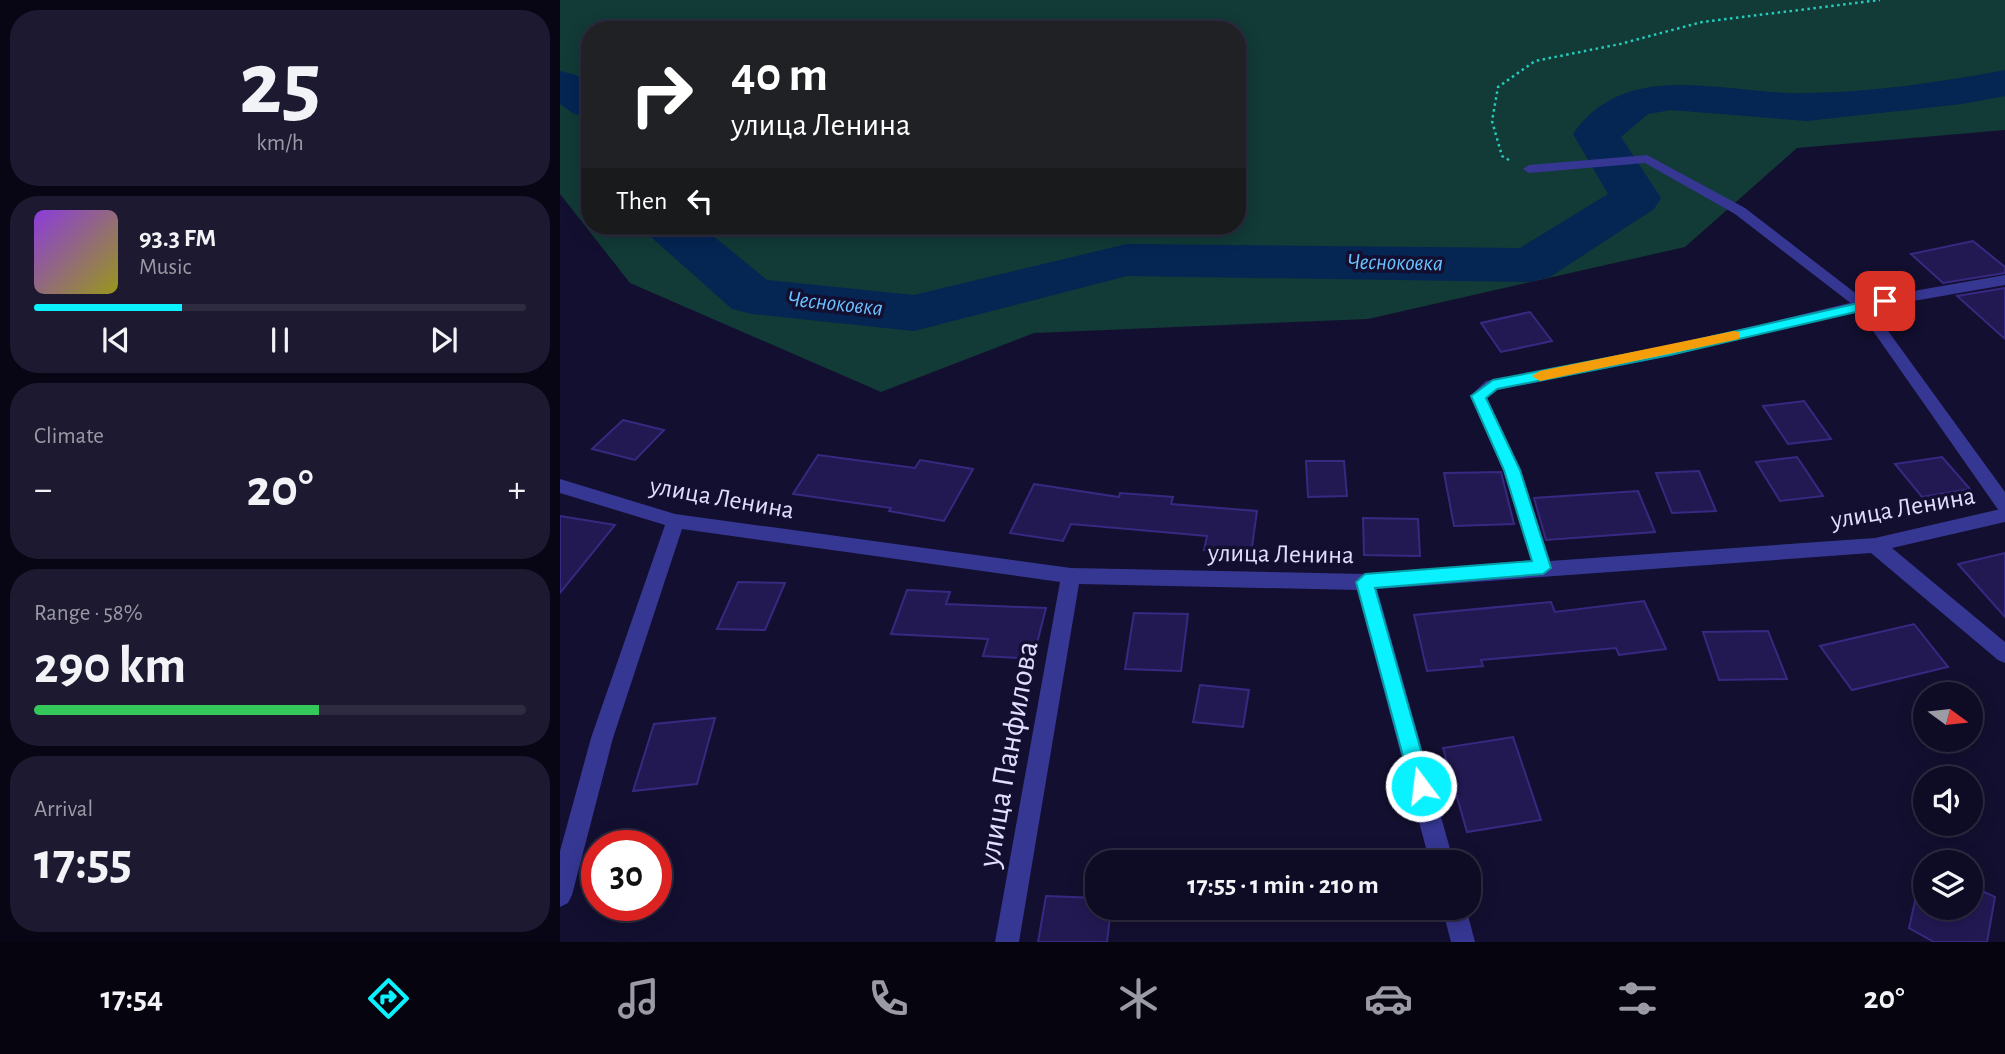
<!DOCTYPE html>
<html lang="en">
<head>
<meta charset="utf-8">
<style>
  body { margin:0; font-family:"Alegreya Sans",sans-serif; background:#1c1931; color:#f1f3f6; height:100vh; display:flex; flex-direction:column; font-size:26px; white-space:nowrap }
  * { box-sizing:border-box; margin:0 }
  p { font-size:23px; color:#9b9ba6 }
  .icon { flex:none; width:38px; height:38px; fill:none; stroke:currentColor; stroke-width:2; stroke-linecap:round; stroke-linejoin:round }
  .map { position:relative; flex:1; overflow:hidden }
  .sheet { display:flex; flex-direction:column; gap:10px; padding:10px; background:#080614; width:560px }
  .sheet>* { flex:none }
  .guide { position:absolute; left:21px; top:21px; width:665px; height:214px; border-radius:28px; box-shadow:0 4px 18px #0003,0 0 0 2px #2e2b41; background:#202124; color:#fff; overflow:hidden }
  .needle { width:46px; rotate:105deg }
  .controls { position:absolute; left:1353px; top:682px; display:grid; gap:14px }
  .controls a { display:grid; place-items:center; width:70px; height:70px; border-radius:50%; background:#0e0b24; box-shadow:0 4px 18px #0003,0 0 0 2px #2e2b41; font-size:35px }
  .speed { position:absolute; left:21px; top:830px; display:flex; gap:14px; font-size:35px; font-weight:700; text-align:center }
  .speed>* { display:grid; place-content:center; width:91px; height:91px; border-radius:50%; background:#0e0b24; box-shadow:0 4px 18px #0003,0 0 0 2px #2e2b41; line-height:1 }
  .speed .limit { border:10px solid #d22; background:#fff; color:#111 }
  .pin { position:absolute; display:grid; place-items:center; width:60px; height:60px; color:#fff; margin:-30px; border-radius:14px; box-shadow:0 4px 10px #0006 }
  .me { position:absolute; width:77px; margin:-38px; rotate:345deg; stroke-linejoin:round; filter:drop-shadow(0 0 5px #0008) }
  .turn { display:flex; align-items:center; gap:24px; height:147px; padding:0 35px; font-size:32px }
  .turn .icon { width:91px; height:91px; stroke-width:2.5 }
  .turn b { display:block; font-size:49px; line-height:60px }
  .then { display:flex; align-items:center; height:66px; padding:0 35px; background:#0003; gap:14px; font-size:26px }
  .big { font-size:52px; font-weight:700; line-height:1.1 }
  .sheet .tile { flex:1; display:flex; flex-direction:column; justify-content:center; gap:10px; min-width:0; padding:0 24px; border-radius:28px; background:#1c1931 }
  .sheet .dial { align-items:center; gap:0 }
  .dial b { font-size:91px; line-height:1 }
  .song { display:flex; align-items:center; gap:21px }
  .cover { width:84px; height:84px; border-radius:10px; background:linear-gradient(135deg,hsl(270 70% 55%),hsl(60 70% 35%)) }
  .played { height:7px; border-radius:4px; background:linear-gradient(90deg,#0af2ff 30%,#2e2b41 30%) }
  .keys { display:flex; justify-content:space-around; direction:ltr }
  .heat { display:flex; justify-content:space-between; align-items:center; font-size:38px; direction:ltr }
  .charge { height:10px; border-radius:5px; background:linear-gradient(90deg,#34c759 58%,#2e2b41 0) }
  .trip { position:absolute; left:525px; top:850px; width:396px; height:70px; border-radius:28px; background:#0e0b24; box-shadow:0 4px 18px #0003,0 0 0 2px #2e2b41; font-weight:700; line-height:70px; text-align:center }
  .menu { display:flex; height:112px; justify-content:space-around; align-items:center; background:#06040e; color:#9b9ba6 }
  .menu .icon { width:49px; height:49px }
  .menu .active { color:#0af2ff }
  .menu b { font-size:32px; color:#f1f3f6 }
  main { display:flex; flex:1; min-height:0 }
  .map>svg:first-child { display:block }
</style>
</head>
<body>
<main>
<section class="sheet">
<div class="tile dial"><b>25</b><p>km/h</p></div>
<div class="tile">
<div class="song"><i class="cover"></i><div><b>93.3 FM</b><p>Music</p></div></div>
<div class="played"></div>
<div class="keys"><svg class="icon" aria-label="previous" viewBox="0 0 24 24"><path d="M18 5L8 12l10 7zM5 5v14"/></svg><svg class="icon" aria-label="pause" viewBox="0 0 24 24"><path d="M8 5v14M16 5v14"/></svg><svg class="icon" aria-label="next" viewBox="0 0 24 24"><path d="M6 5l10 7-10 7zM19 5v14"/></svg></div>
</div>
<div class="tile"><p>Climate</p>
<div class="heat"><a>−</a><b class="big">20°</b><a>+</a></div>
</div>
<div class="tile"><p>Range · 58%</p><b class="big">290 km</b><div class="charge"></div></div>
<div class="tile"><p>Arrival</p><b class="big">17:55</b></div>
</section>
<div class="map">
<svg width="1445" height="942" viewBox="0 0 1445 942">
  <rect width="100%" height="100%" fill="#130f30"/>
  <path fill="#123a37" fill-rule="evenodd" d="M0 0H1445V130L1237 148 1125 247 808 319 474 333 321 392 70 283 0 194ZM30 30H677V226H30Z"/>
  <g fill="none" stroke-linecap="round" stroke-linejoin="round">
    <g fill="#052553" fill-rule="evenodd">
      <path d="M1445 70V96L1402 104 1247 121 1111 110 1088 114 1061 137 1101 198 1094 209 990 277 971 282 567 276 354 331 192 314 172 309 91 237 83 226H141L207 280 354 295 567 244 960 248 1048 194 1013 134C1067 55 1169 96 1248 93 1313 92 1381 82 1445 70Z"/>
      <polygon points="0,71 16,75 30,84 30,117 14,114 0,104"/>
    </g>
  </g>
  <g fill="#221953" stroke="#372981" stroke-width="2">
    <polygon points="1413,241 1445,267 1445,273 1383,283 1351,254"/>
    <polygon points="1445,288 1445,339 1397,296"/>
    <polygon points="970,312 992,341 941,352 921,323"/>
    <polygon points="1244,401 1271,439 1228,444 1203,406"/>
    <polygon points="63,420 104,430 75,460 32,449"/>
    <polygon points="258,455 355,468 360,460 413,469 384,521 329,511 331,508 233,494"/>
    <polygon points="1237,457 1263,496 1220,501 1196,462"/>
    <polygon points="1382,457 1410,489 1362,497 1335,464"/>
    <polygon points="746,461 784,461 787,496 748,497"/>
    <polygon points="1139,471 1156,511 1112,513 1096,473"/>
    <polygon points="941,472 954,524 894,526 884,473"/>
    <polygon points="474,484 559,497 560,493 613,497 611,504 697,511 691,554 644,550 647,536 511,524 503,541 450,533"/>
    <polygon points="1078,491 1095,532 986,540 974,498"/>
    <polygon points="0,516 55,525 0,593"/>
    <polygon points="803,518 858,519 860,556 804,555"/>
    <polygon points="1445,553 1445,617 1398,564"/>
    <polygon points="178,582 225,583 205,630 157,629"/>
    <polygon points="347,590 390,592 386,604 486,608 473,659 423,656 428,639 331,634"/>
    <polygon points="1084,601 1106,649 1059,655 1056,648 921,660 923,666 867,671 854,615 991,602 995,612"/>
    <polygon points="574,613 628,614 621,671 565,669"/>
    <polygon points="1354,624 1388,667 1292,690 1260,646"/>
    <polygon points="1208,631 1227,679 1159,680 1143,632"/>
    <polygon points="640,685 689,690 683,727 633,722"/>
    <polygon points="155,718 137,784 73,791 94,724"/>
    <polygon points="953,737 981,820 907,832 883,748"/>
    <polygon points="1364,861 1368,863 1365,863 1365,908 1410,908 1410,885 1435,897 1427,942 1374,942 1349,928"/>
    <polygon points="486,896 537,898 537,908 551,908 547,942 478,942"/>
  </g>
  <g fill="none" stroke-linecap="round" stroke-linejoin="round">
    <polyline stroke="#24cdbb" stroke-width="2.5" stroke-dasharray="2.5 3.5" stroke-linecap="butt" points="949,160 942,156 932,121 938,87 975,61 1060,44 1142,22 1320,0"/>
    <polygon fill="#363793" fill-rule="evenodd" points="1087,155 1185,208 1307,302 1445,492 1445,513 1439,511 1297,308 1175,214 1085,163 969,173 963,169 969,165"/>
    <g fill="#363793" fill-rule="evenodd">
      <polygon points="1445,275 1445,285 1302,310 1110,356 937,390 927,398 961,470 990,561 1315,538 1445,508 1445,522 1332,548 1445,642 1445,663 1438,660 1311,553 817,589 894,863 870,863 797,590 519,584 459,942 435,942 500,582 122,529 53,738 12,895 8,903 0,907 0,851 31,738 105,525 0,493 0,479 115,514 511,568 805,574 972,562 943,470 910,396 926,381 1110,346 1302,300"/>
      <polygon points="882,908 906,908 915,942 891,942"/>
    </g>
  </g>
  <polygon fill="#0af2ff" stroke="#069da6" stroke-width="2" points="1325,297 1332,301 1330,304 1110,355 937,389 926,398 960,470 991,568 983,574 815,588 871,786 868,793 861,796 853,793 796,582 805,574 972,561 944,470 911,396 933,380 1110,346"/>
  <polygon fill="#f59e0b" points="1174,331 1179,332 1179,339 980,381 972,376 980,371"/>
  <g text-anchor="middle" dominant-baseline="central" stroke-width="7" stroke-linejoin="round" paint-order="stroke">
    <g font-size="23" font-style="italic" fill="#6cc2ff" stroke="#130f30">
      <text transform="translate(835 263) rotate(1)">Чесноковка</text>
      <text transform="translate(275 304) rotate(6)">Чесноковка</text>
    </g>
    <g font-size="26" fill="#e0deff" stroke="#130f30">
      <text transform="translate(162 498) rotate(10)">улица Ленина</text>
      <text transform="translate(1343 508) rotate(-10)">улица Ленина</text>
      <text transform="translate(721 554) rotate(1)">улица Ленина</text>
    </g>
    <g font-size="32" fill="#e0deff" stroke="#130f30">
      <text transform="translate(448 754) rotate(-80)">улица Панфилова</text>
    </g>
  </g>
</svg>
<div class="controls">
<a><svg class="needle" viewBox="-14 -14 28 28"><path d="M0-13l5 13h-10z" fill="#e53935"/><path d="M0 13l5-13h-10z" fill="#9b9ba6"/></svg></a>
<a><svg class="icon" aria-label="sound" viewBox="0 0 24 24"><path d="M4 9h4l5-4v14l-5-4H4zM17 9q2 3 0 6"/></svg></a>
<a><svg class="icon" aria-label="layers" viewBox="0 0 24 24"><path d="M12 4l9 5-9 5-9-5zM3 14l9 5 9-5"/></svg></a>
</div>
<div class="speed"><div class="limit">30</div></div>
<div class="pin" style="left:1325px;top:301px;background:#d93025"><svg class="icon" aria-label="arrive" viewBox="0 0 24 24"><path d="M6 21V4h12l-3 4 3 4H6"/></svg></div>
<svg class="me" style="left:861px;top:786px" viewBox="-20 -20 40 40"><circle r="17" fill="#0af2ff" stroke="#fff" stroke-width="3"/><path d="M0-11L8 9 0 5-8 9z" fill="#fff"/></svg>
<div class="trip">17:55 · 1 min · 210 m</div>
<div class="guide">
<div class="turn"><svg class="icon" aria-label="right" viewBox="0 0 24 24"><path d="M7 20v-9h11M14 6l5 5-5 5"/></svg><div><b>40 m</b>улица Ленина</div></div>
<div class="then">Then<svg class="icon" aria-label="left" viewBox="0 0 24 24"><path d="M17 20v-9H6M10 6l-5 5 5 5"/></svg></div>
</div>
</div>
</main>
<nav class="menu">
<b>17:54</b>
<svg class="icon active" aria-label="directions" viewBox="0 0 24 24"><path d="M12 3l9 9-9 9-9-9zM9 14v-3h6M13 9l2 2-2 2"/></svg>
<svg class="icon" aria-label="music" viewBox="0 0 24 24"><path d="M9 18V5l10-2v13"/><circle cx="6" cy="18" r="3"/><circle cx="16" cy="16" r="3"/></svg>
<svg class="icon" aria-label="phone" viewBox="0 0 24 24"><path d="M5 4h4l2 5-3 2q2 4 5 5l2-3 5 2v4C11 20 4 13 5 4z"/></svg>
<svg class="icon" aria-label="climate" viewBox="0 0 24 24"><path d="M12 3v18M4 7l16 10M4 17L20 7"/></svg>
<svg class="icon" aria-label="car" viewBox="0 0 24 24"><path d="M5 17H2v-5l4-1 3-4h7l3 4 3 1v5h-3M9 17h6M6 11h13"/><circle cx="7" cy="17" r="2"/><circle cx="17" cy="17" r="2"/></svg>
<svg class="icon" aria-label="filters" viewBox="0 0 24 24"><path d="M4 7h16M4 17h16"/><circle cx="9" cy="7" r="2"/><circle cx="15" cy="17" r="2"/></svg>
<b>20°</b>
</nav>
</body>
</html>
